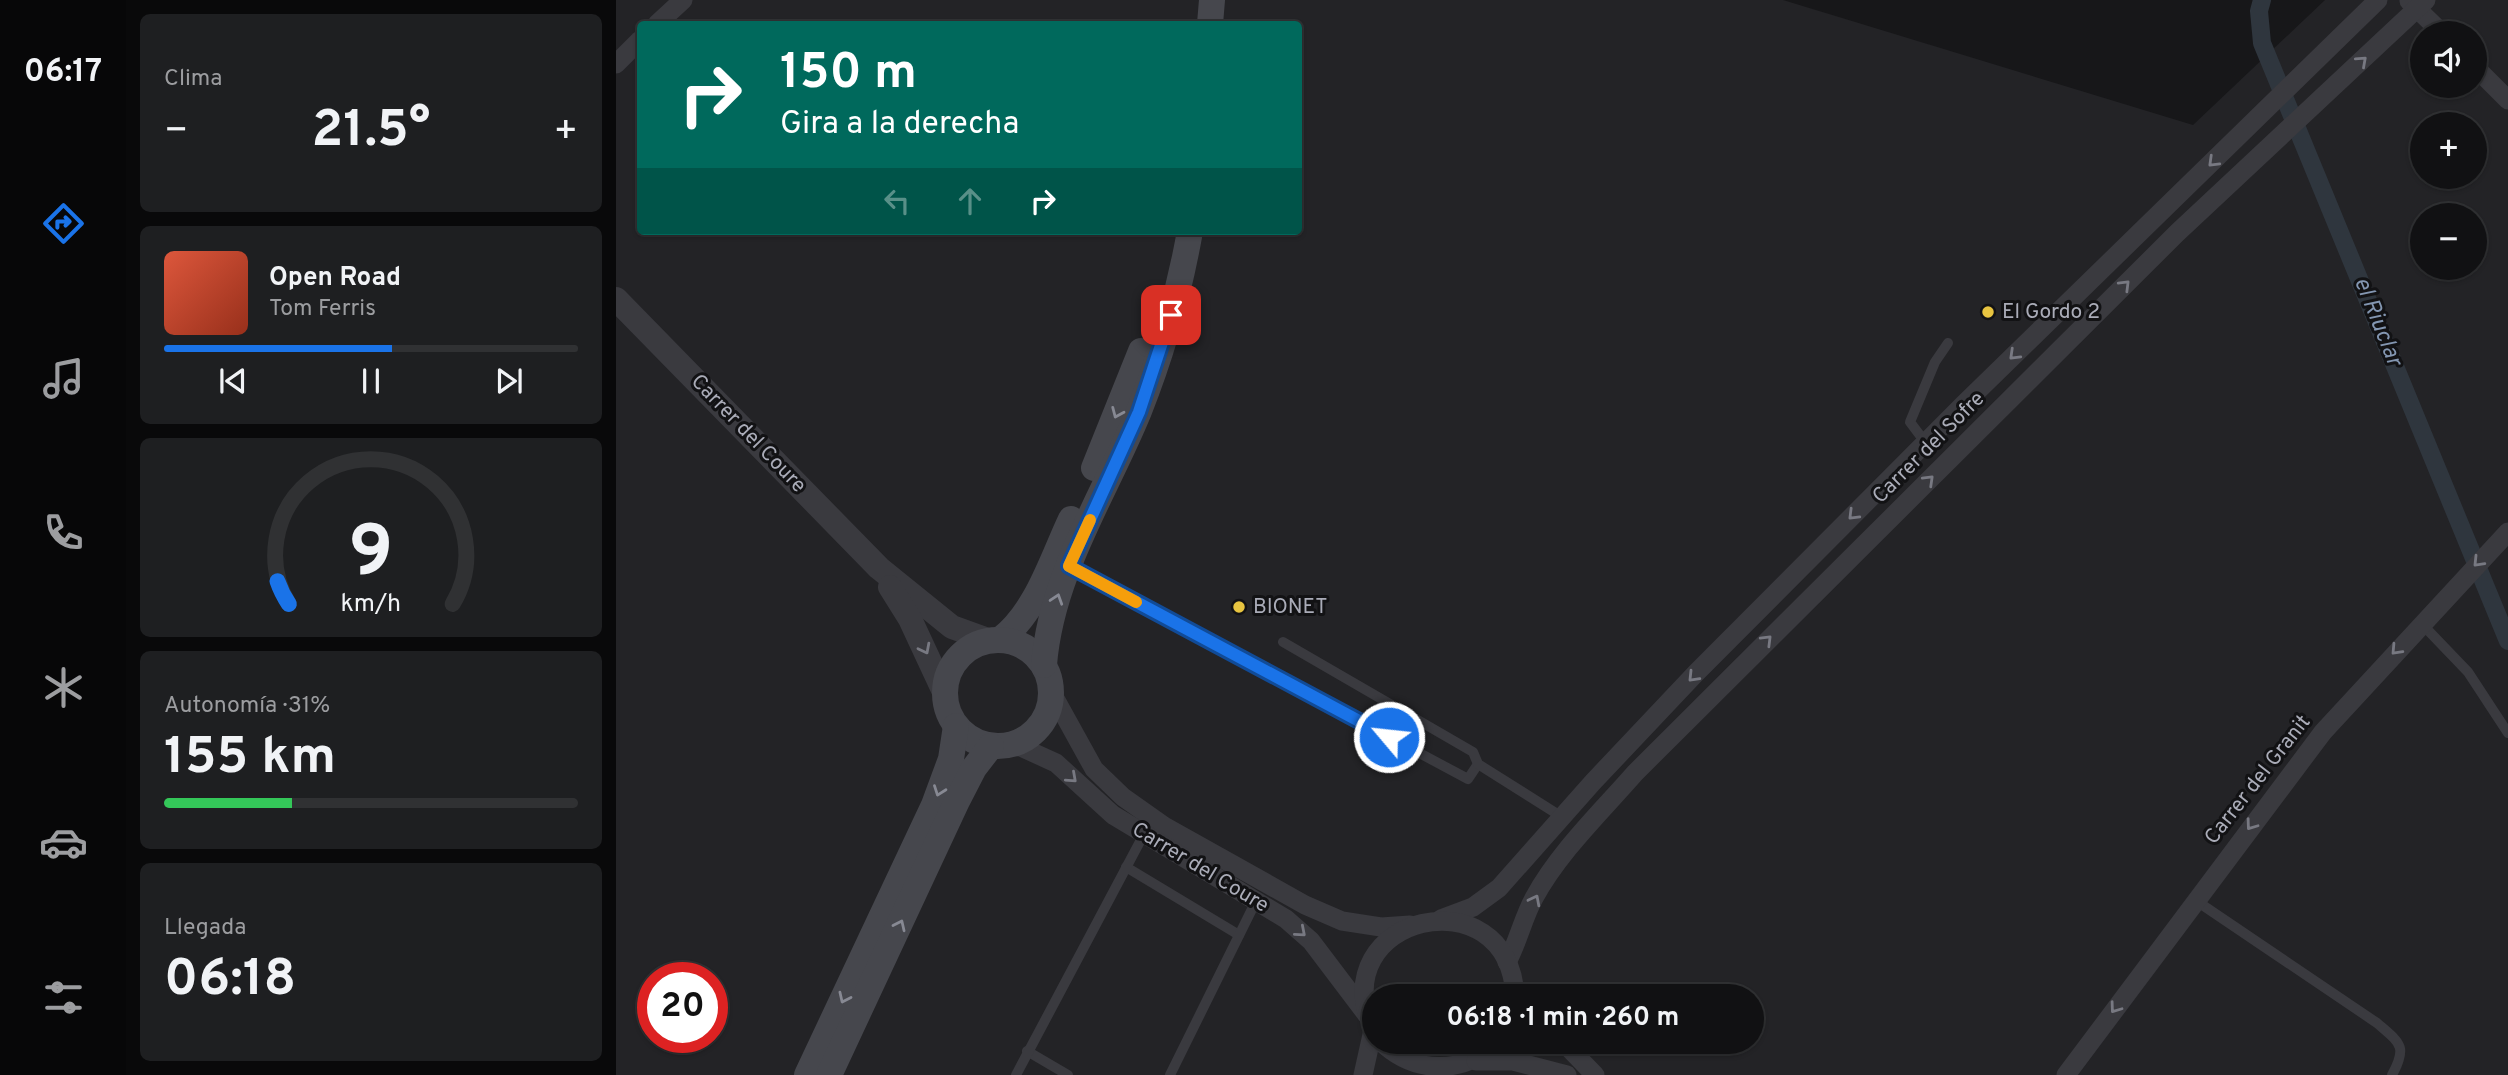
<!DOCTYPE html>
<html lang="es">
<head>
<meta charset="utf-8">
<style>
  body { margin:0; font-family:Overpass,sans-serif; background:#1e1f21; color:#f1f3f6; height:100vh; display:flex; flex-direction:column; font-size:26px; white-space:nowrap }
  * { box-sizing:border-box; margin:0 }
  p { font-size:23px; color:#9c9da0 }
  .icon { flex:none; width:38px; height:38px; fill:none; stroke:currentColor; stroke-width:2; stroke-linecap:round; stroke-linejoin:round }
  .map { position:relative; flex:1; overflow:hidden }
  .details { display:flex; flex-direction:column; gap:14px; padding:14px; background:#09090a; width:490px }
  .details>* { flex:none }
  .guide { position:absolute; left:21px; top:21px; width:665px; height:214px; border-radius:7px; box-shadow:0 2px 5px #0004,0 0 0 2px #303133; background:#00695c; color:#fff; overflow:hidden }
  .fabs { position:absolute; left:1794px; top:21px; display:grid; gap:14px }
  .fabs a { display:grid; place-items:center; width:77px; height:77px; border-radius:50%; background:#111113; box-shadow:0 2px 5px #0004,0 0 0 2px #303133; font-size:35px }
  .speed { position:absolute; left:21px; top:962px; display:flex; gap:14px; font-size:35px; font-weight:700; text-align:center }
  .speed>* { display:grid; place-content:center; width:91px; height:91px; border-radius:50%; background:#111113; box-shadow:0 2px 5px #0004,0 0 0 2px #303133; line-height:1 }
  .speed .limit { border:10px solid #d22; background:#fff; color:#111 }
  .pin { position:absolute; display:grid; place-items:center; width:60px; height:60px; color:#fff; margin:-30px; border-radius:14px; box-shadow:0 4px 10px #0006 }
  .me { position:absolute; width:77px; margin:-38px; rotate:298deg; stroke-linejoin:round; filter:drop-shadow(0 0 5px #0008) }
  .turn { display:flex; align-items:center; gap:24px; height:147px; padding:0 28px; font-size:32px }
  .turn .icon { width:91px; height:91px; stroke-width:2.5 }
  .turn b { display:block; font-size:49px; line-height:60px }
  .lanes { display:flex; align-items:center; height:66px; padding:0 28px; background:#0003; justify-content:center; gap:35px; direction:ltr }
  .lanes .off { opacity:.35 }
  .big { font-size:52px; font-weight:700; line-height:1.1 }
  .details .card { flex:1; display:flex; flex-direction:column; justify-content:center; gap:10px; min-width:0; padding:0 24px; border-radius:10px; background:#1e1f21 }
  .details .dial { align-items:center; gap:0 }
  .dial svg { height:182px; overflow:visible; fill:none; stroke:#303133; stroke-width:7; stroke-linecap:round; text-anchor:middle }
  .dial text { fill:#f1f3f6; stroke:none }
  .song { display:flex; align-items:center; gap:21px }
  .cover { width:84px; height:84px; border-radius:10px; background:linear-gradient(135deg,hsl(10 70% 55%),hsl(10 70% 35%)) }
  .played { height:7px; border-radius:4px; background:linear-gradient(90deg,#1a73e8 55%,#303133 55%) }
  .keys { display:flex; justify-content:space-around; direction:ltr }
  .heat { display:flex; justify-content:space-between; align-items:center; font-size:38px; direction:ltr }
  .charge { height:10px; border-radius:5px; background:linear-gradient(90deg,#34c759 31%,#303133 0) }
  .trip { position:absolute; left:746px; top:984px; width:402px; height:70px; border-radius:35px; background:#111113; box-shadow:0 2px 5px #0004,0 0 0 2px #303133; font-weight:700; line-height:70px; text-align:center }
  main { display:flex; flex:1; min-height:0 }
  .dock { display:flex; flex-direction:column; width:126px; justify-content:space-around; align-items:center; background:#070708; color:#9c9da0 }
  .dock .icon { width:49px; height:49px }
  .dock .on { color:#1a73e8 }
  .dock b { font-size:32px; color:#f1f3f6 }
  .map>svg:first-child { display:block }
</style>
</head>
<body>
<main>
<nav class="dock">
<b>06:17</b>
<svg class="icon on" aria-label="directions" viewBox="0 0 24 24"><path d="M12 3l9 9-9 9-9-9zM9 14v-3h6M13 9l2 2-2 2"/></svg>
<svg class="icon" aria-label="music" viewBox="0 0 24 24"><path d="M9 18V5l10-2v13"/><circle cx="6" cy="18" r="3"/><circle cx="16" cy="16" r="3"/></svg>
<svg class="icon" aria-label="phone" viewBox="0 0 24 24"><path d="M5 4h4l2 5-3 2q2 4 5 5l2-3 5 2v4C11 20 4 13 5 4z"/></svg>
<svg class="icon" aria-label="climate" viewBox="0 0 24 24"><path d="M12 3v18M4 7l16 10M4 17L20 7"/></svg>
<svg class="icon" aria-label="car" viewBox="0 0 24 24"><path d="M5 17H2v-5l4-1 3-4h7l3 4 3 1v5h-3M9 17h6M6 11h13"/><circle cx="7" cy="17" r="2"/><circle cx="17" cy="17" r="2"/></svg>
<svg class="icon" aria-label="filters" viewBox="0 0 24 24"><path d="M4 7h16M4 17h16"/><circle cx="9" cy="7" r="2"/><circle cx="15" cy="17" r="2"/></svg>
</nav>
<section class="details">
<div class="card"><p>Clima</p>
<div class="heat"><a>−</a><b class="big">21.5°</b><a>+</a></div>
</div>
<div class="card">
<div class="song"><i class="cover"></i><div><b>Open Road</b><p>Tom Ferris</p></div></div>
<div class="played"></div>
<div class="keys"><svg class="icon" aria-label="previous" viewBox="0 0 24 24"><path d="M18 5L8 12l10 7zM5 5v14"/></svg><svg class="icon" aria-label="pause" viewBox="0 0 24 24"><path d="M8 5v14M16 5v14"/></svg><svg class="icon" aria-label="next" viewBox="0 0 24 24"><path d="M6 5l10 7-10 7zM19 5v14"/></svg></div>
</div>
<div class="card dial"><svg viewBox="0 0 100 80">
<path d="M14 69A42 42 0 1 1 86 69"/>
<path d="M14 69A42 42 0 0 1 9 59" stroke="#1a73e8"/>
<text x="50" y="56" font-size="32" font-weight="700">9</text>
<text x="50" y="72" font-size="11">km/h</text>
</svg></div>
<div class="card"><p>Autonomía · 31%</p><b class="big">155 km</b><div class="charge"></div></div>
<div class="card"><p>Llegada</p><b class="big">06:18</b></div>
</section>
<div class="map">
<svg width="1892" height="1075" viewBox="0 0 1892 1075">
  <rect width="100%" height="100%" fill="#171719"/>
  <path fill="#232326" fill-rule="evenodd" d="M0 0H1167L1577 125 1709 0H1892V1075H0ZM24 24H682V231H24ZM1806 33H1858V86H1806ZM1806 124H1858V177H1806ZM1806 215H1858V268H1806ZM37 978H96V1038H37ZM758 996H1136V1041H758Z"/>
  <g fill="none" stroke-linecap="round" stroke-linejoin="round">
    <polyline stroke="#2f363e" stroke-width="18" points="1646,0 1643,11 1646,43 1892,641"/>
    <g stroke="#3a3a3f" stroke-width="10">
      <polyline points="1309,442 1294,422 1319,362 1332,343"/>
      <polyline points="455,567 852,779 862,764"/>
      <polyline points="1805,623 1852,672 1892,733"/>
      <polyline points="667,642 857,752 862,764 946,817"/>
      <polyline points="510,867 623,935"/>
      <path d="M1579 900 1761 1023C1784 1043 1792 1046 1776 1075"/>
      <polyline points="411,1051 452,1075"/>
      <polyline points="400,1075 528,834"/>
      <polyline points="554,1075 640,901"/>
    </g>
    <g stroke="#3a3a3f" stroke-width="19">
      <polyline points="1793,1 1826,33"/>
      <polyline points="41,24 67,0"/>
      <polyline points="0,64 24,40"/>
      <polyline points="1858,66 1892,100"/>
      <polyline points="436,693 478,769 507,797 548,826 689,905 726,921 765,927 794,925"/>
      <polyline points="398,744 440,763 497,815 670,919 695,941 751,1015"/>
      <polyline points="825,919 857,907 883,888 977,782 1080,673 1348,404 1762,0"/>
      <path d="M891 962C902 942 907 918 918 898 943 852 985 812 1019 773L1561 233 1810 0"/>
      <path d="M758 1031C704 915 893 872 899 996"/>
      <path d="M764 1041C799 1075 848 1075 883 1041"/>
      <polyline points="946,1041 979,1075"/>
      <polyline points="860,1061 897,1061 951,1075"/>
      <polyline points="747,1075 757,1030"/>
      <polyline points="1450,1075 1707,732 1892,532"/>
    </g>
    <g stroke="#3a3a3f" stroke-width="24">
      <polyline points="0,299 263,568 336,627 372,640"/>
      <polyline points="274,587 294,619 328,692"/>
    </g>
    <g stroke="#46474d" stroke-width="26">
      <polyline points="594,24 596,0"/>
      <polyline points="478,468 525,351"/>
      <path d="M385 639C421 611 436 559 455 519"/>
      <circle cx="382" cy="693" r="53"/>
      <path d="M428 665C435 574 489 494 523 411 546 353 563 293 574 231"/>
      <polyline points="191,1075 318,805 335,759 340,726"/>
      <polyline points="213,1075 341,801 358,768 375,746"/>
    </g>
  </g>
  <defs><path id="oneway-chevron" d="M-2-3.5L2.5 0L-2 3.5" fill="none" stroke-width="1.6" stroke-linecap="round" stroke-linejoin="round" transform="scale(1.75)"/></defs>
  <g stroke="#787982">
    <use href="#oneway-chevron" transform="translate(1746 61) rotate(-42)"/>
    <use href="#oneway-chevron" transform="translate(1597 162) rotate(136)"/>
    <use href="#oneway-chevron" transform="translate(1509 285) rotate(-45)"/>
    <use href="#oneway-chevron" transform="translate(1398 355) rotate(136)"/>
    <use href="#oneway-chevron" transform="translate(1313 480) rotate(-44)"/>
    <use href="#oneway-chevron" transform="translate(1237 515) rotate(135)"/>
    <use href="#oneway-chevron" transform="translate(1862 562) rotate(134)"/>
    <use href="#oneway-chevron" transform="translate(1151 640) rotate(-45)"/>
    <use href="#oneway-chevron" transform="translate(309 649) rotate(63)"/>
    <use href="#oneway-chevron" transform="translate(1780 650) rotate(133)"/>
    <use href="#oneway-chevron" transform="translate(1077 677) rotate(134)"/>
    <use href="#oneway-chevron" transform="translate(456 778) rotate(42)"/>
    <use href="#oneway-chevron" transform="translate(1635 825) rotate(126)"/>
    <use href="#oneway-chevron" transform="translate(919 900) rotate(-63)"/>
    <use href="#oneway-chevron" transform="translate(685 932) rotate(41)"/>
    <use href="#oneway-chevron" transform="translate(1499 1008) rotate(126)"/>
  </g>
  <g stroke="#878993">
    <use href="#oneway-chevron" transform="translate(501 413) rotate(113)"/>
    <use href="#oneway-chevron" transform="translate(441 599) rotate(-72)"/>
    <use href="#oneway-chevron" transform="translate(323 791) rotate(110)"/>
    <use href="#oneway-chevron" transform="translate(284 925) rotate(-65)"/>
    <use href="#oneway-chevron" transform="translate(228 998) rotate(115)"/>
  </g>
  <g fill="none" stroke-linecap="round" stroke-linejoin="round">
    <g stroke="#114b97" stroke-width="18">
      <polyline id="route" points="555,315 523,412 453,566 773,737"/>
    </g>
    <use href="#route" stroke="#1a73e8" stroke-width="12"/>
    <polyline stroke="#f59e0b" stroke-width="12" points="474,520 453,566 520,602"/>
  </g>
  <g fill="#e8c440" stroke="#121214" stroke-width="2.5">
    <circle cx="1372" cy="312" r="7"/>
    <circle cx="623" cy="607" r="7"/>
  </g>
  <g text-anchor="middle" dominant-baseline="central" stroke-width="6" stroke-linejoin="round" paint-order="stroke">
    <g font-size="21" fill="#aaacb8" stroke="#121214" text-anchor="start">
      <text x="1386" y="312">El Gordo 2</text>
      <text x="637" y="607">BIONET</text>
    </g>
    <g font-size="21" fill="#aaacb8" stroke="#121214">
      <text transform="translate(132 434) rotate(46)">Carrer del Coure</text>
      <text transform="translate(1313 448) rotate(-45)">Carrer del Sofre</text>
      <text transform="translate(1642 780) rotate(-52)">Carrer del Granit</text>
      <text transform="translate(584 868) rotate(31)">Carrer del Coure</text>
    </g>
    <g font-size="23" font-style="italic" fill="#8396b1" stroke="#121214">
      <text transform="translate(1761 322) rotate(68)">el Riuclar</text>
    </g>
  </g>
</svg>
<div class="fabs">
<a><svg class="icon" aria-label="sound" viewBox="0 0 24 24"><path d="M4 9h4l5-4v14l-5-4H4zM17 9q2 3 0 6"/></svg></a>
<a>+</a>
<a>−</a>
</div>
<div class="speed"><div class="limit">20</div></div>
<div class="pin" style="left:555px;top:315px;background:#d93025"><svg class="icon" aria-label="arrive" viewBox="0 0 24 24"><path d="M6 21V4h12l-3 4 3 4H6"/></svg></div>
<svg class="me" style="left:773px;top:737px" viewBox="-20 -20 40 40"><circle r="17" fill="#1a73e8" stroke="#fff" stroke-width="3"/><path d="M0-11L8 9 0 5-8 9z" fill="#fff"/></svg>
<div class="trip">06:18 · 1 min · 260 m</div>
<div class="guide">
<div class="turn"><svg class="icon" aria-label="right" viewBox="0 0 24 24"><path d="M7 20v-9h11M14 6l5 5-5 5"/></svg><div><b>150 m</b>Gira a la derecha</div></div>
<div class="lanes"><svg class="icon off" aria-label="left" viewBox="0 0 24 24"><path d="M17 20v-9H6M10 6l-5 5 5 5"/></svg><svg class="icon off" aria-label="ahead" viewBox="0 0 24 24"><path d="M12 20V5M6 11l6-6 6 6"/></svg><svg class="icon" aria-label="right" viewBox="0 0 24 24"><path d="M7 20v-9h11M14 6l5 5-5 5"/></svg></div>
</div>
</div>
</main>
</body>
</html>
